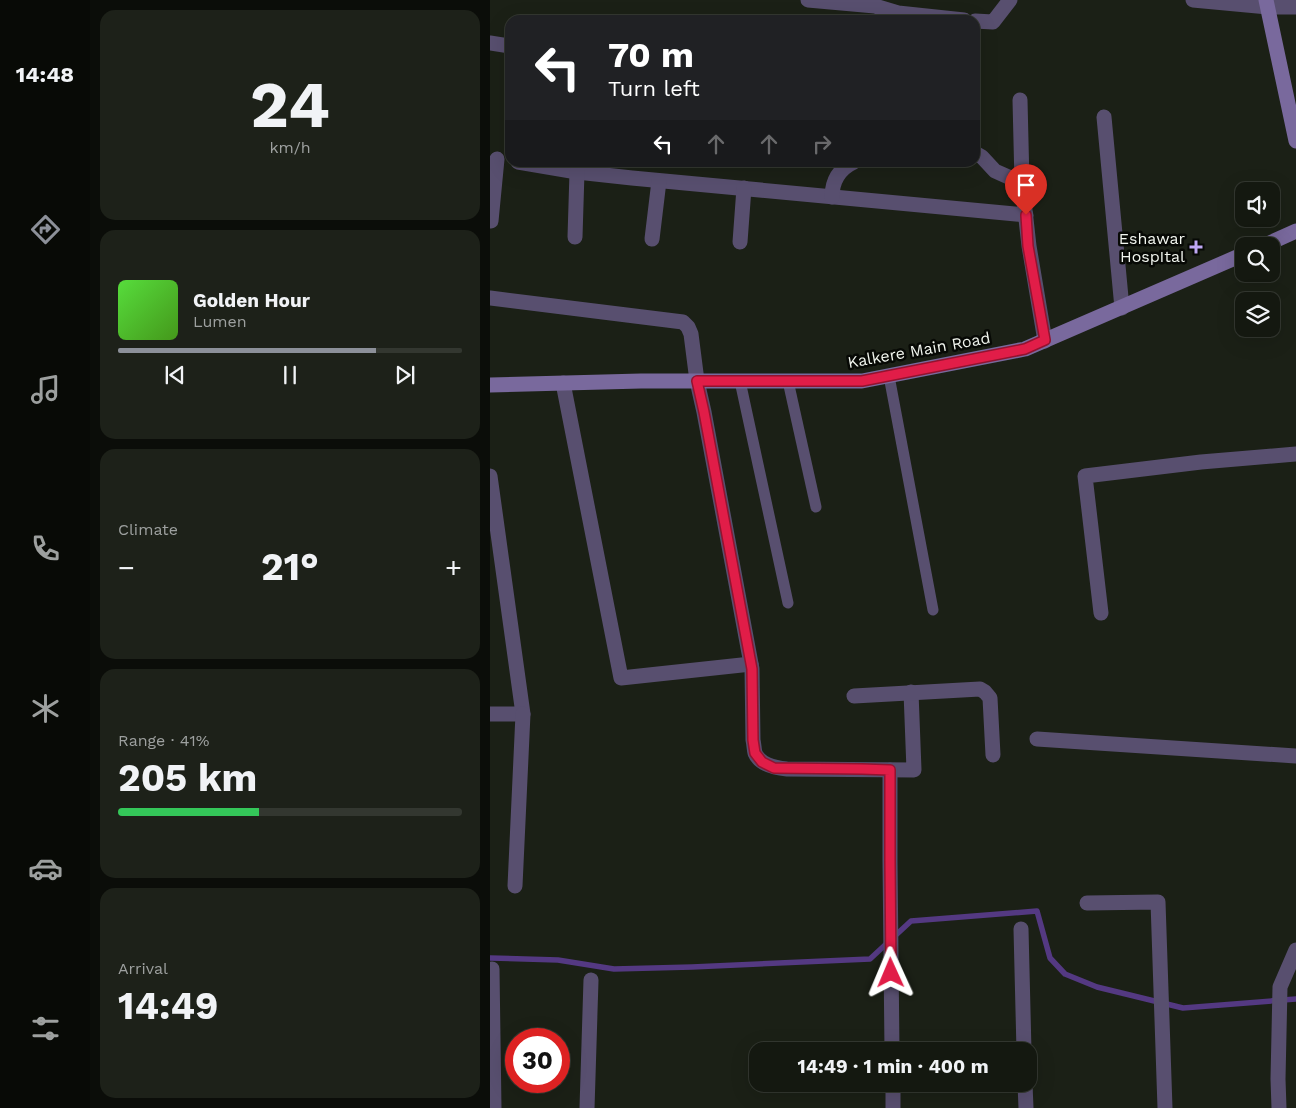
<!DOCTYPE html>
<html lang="en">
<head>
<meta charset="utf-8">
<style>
  body { margin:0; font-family:"Work Sans",sans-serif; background:#1d2119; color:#f1f3f6; height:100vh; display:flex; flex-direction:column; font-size:19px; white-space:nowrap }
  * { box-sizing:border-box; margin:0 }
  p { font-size:16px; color:#9da09f }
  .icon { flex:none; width:28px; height:28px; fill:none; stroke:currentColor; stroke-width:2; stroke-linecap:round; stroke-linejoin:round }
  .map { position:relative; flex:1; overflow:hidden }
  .sheet { display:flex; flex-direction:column; gap:10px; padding:10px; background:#0b0d09; width:400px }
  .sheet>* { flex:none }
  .top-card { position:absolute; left:15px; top:15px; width:475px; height:152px; border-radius:15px; box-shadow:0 5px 20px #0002,0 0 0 1px #333730; background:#202124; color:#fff; overflow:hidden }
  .buttons { position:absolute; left:745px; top:182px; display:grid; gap:10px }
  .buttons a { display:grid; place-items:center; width:45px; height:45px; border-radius:10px; background:#141810; box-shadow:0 5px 20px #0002,0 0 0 1px #333730; font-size:25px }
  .speed { position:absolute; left:15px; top:1028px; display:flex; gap:10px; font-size:25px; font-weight:700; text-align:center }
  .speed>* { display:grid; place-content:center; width:65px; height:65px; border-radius:50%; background:#141810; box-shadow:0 5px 20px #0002,0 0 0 1px #333730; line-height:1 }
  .speed .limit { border:8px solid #d22; background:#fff; color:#111 }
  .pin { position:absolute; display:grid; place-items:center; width:42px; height:42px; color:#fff; margin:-51px -21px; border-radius:50% 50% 50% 0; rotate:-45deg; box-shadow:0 0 5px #0007 }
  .pin .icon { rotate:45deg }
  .me { position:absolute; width:55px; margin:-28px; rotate:359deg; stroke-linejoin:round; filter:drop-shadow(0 0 4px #0008) }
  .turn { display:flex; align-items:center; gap:18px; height:105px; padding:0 20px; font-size:22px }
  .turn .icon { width:65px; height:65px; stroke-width:2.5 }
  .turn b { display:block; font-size:35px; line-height:42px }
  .lanes { display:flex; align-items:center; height:48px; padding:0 20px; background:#0003; justify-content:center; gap:25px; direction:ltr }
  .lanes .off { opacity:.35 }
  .big { font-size:38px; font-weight:700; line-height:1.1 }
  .sheet .widget { flex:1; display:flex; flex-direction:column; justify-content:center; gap:8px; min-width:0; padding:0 18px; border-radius:15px; background:#1d2119 }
  .sheet .dial { align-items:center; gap:0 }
  .dial b { font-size:65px; line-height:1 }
  .song { display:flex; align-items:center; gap:15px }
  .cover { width:60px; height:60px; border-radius:8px; background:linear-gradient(135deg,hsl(110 70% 55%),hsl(100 70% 35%)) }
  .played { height:5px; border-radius:2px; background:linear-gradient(90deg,#8c9099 75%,#333730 75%) }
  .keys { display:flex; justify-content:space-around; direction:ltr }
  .heat { display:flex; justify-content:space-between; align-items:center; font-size:28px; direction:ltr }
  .charge { height:8px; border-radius:4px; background:linear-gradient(90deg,#34c759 41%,#333730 0) }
  .trip { position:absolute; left:259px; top:1042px; width:288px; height:50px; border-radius:15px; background:#141810; box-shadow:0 5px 20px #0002,0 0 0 1px #333730; font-weight:700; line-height:50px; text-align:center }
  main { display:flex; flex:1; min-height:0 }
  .dock { display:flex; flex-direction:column; width:90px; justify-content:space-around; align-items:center; background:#080a06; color:#9da09f }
  .dock .icon { width:35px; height:35px }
  .dock .current { color:#8c9099 }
  .dock b { font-size:22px; color:#f1f3f6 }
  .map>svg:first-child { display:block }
</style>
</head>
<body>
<main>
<nav class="dock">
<b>14:48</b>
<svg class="icon current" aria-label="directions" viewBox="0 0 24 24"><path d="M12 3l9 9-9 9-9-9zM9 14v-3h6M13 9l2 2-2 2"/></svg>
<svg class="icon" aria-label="music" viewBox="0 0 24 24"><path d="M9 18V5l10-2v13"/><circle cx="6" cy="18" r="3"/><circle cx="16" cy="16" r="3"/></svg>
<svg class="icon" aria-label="phone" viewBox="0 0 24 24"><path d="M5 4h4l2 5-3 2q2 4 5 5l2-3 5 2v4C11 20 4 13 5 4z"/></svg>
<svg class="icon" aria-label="climate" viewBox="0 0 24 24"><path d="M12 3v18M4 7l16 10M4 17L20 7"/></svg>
<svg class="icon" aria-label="car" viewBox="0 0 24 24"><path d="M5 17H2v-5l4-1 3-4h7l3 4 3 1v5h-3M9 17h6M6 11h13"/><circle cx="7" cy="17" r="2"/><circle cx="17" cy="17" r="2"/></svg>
<svg class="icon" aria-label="filters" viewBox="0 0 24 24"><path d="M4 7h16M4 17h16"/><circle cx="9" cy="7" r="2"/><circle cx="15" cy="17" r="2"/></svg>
</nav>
<section class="sheet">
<div class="widget dial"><b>24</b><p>km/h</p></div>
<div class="widget">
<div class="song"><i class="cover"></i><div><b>Golden Hour</b><p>Lumen</p></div></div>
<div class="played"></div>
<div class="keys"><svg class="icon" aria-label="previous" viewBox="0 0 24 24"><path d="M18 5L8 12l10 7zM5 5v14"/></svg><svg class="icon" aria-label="pause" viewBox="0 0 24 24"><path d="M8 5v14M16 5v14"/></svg><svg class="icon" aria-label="next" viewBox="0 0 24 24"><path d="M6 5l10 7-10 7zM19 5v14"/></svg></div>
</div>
<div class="widget"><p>Climate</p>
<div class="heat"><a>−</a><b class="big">21°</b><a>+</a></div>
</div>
<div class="widget"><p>Range · 41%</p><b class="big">205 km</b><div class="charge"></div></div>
<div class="widget"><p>Arrival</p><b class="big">14:49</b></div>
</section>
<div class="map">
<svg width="806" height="1108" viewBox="0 0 806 1108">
  <rect width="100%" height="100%" fill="#1b2016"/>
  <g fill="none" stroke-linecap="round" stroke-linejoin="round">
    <polyline stroke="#543982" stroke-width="5.5" points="0,958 68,960 124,969 202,967 380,959 421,921 547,911 560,958 575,974 607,987 693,1008 806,999"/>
    <g stroke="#584f6f" stroke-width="11">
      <polyline points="399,376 443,610"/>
      <polyline points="250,381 298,603"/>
      <polyline points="298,381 326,507"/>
    </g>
    <g stroke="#584f6f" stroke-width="15">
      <polyline points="318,0 385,6 408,13 474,20"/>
      <polyline points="703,0 778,7 806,7"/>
      <polyline points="485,21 503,22 520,0"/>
      <polyline points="0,43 20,46"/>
      <polyline points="530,100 532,183"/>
      <polyline points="614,117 632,308"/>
      <polyline points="485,153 492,157 505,171 532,183 539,246 555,341"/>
      <polyline points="28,162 87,172 142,178 536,215"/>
      <path d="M342 197C342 181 349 169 364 162"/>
      <polyline points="1,221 7,159"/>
      <polyline points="85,237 87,172"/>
      <polyline points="162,239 169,181"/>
      <polyline points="250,242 254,188"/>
      <path d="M0 298 193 322 198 327 201 334 207 381 214 412 262 669 263 740C264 744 264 749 265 753 270 765 285 768 297 769L424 770 421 692"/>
      <polyline points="73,383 131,678 261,664"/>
      <polyline points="0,476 33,714 0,714"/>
      <polyline points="611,613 595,476 711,462 806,454"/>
      <polyline points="364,696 490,689 495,692 500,698 503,755"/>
      <polyline points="547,739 806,756"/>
      <polyline points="400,770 400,861 402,1051"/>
      <polyline points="25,886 33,714"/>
      <polyline points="597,903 668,902 675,1108"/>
      <polyline points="531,929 534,1051"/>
      <polyline points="2,969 4,1108"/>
      <polyline points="403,1084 403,1108"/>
      <polyline points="535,1084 536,1108"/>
      <polyline points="97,1108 101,980"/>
      <polyline points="789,1108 788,1079 790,987 806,950"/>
    </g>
    <g stroke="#79699d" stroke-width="15">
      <polyline points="776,0 806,141"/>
      <polyline points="773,246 806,231"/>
      <polyline points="0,385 151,381 372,381 535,349 754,254"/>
    </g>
  </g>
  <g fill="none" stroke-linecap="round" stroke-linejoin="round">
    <g stroke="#92132f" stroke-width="12">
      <polyline id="route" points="401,973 400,861 400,770 372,769 284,768 272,762 265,753 263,740 262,669 214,412 207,381 372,381 535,349 555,340 538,246 536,215"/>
    </g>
    <use href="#route" stroke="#e11d48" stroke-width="9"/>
  </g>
  <path fill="#bfa8f4" stroke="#070905" stroke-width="2" d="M703.5 239.5h5v5h5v5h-5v5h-5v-5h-5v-5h5z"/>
  <g text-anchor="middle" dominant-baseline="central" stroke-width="5" stroke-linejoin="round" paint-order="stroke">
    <g font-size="16" fill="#f2f6ef" stroke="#070905" text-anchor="end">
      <text x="695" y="238">Eshawar<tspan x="695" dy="18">HospItal</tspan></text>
    </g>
    <g font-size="16" fill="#f2f6ef" stroke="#070905">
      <text transform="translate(429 350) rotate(-10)">Kalkere Main Road</text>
    </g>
  </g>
</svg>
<div class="buttons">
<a><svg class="icon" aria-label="sound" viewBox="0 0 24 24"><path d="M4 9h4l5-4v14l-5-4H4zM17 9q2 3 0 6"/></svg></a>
<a><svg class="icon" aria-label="search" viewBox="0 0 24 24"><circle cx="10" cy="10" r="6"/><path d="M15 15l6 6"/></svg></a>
<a><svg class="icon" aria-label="layers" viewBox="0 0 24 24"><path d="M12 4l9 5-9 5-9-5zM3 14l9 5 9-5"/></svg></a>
</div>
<div class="speed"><div class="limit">30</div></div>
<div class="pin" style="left:536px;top:215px;background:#d93025"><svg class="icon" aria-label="arrive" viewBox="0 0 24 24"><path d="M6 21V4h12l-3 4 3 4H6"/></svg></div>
<svg class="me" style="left:401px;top:973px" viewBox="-20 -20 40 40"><path d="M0-17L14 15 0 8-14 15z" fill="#e11d48" stroke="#fff" stroke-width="4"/></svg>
<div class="trip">14:49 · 1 min · 400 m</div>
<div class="top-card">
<div class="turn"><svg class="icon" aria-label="left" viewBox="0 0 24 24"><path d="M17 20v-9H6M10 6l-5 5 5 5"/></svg><div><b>70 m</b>Turn left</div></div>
<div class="lanes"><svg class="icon" aria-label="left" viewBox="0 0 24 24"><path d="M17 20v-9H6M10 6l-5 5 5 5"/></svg><svg class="icon off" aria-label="ahead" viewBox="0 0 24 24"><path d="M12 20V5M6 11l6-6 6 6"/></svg><svg class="icon off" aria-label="ahead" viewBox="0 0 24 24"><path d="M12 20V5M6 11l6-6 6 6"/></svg><svg class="icon off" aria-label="right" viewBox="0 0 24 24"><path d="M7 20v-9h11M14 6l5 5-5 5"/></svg></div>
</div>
</div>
</main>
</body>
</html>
